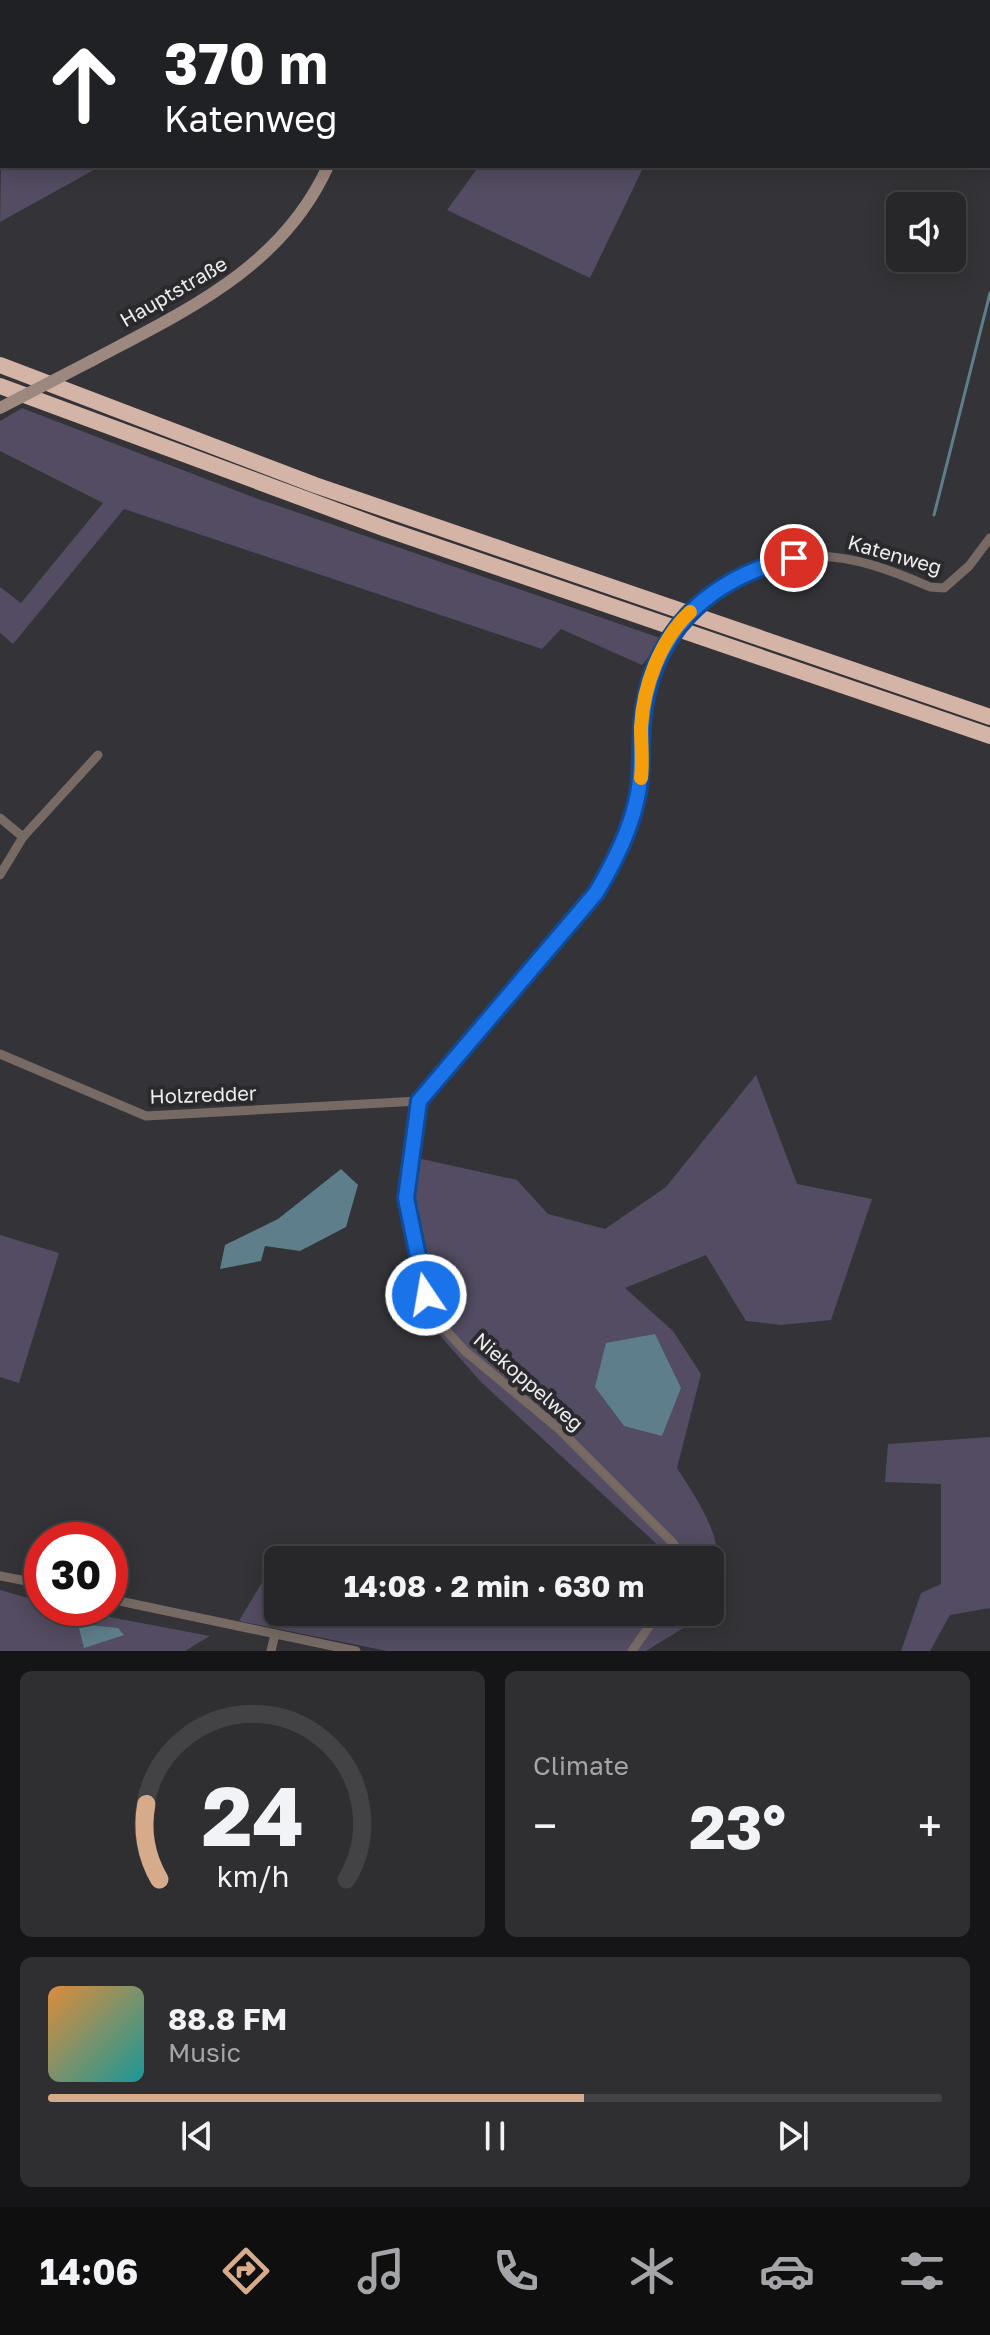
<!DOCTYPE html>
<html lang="en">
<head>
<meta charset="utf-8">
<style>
  body { margin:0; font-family:"Golos Text",sans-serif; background:#2f2e31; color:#f1f3f6; height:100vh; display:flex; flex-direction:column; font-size:30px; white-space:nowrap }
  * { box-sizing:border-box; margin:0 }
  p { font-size:26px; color:#a4a5a8 }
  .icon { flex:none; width:44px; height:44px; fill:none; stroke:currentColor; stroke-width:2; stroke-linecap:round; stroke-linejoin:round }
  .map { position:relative; height:1651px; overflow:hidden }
  .details { display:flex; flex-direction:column; gap:20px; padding:20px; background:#151517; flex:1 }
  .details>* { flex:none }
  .top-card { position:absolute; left:0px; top:0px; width:990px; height:168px; box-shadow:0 4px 20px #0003,0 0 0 2px #434346; background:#202124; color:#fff; overflow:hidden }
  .fabs { position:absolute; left:886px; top:192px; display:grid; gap:16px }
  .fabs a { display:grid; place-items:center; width:80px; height:80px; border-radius:12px; background:#272629; box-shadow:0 4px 20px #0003,0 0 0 2px #434346; font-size:40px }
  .speed { position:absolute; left:24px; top:1522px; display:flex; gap:16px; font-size:40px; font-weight:700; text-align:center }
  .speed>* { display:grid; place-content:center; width:104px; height:104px; border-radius:50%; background:#272629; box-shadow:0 4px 20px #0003,0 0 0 2px #434346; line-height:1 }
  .speed .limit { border:12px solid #d22; background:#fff; color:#111 }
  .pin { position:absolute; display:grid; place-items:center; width:68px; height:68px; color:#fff; margin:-34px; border:4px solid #fff; border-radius:50%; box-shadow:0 2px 8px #0007 }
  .me { position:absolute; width:88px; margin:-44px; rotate:348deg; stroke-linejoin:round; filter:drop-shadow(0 0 6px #0008) }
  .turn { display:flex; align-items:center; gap:28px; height:168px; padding:0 32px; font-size:36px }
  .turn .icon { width:104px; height:104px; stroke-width:2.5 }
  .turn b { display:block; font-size:56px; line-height:68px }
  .big { font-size:60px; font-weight:700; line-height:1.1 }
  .details .widget { flex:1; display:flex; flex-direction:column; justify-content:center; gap:12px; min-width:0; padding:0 28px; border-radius:12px; background:#2f2e31 }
  .details .dial { align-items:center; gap:0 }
  .dial svg { height:208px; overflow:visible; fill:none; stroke:#434346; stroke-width:7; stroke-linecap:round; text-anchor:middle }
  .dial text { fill:#f1f3f6; stroke:none }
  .song { display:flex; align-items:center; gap:24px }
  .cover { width:96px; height:96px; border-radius:12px; background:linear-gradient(135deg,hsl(30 70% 55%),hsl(180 70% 35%)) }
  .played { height:8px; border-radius:4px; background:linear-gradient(90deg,#d6ab8b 60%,#434346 60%) }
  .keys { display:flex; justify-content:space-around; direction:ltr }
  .heat { display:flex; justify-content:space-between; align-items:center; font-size:44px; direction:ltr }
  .details .tiles { flex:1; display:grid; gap:20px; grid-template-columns:1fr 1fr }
  .widget:last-child { grid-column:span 2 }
  .trip { position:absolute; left:264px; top:1546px; width:460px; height:80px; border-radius:12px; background:#272629; box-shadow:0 4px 20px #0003,0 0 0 2px #434346; font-weight:700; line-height:80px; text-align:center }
  .tabs { display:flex; height:128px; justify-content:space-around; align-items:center; background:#100f10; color:#a4a5a8 }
  .tabs .icon { width:56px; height:56px }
  .tabs .active { color:#d6ab8b }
  .tabs b { font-size:36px; color:#f1f3f6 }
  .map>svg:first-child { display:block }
</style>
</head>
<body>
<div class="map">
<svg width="990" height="1651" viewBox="0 0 990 1651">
  <rect width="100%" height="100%" fill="#343337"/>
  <g fill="#534c62">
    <polygon points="2,119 2,166 101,166 0,222"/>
    <polygon points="479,166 644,166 590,278 447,210"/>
    <polygon points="22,408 250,496 663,639 642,665 561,629 542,649 124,509 13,644 0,633 0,587 21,603 103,503 0,451 0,421"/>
    <path d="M756 1075 797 1184 872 1199 831 1320 781 1325 746 1321 706 1255 625 1288 673 1331 701 1374 677 1468C701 1505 735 1554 710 1599V1560H674L481 1382 428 1322 398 1198 404 1155 517 1180 548 1214 605 1229 666 1187Z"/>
    <polygon points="0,1235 59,1253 19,1383 0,1377"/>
    <polygon points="990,1437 990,1608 950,1615 930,1651 901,1651 921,1593 941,1584 941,1484 885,1482 888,1444"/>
    <polygon points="365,1546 453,1549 474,1560 323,1560"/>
    <polygon points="278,1574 278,1612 458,1612 507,1626 522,1612 698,1612 685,1627 646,1651 387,1651 239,1621 264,1579"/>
    <polygon points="0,1590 42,1602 42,1608 62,1608 210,1636 185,1651 0,1651"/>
  </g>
  <g fill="#5e7e8b">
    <polygon points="341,1169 358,1185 346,1227 300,1251 265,1246 261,1261 220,1269 225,1245 278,1219"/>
    <polygon points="655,1334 681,1388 662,1436 624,1426 595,1387 606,1343"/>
    <polygon points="458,1612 522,1612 508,1626"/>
    <polygon points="78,1624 118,1628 124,1635 84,1648"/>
  </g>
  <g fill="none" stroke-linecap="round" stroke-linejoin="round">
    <polyline stroke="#5e7e8b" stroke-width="3" points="934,515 990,293"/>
    <g stroke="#776a65" stroke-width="9">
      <path d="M712 593C791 540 846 550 930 587L944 588 969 566 990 538"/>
      <polyline points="667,642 648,687 641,726 643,763 637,800 624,841 596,893 419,1101 406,1198 426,1295 435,1318 465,1351 559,1429 673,1543 682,1560"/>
      <polyline points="0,818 23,837"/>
      <polyline points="0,875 23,837 98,755"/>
      <polyline points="0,1054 146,1116 419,1101"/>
      <polyline points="0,1576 42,1584"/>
      <polyline points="110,1599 356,1651"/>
      <polyline points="271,1651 275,1634"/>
      <polyline points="632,1651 659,1612"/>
    </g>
    <g stroke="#9d887f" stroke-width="12">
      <polyline points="348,0 348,2"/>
      <path d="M91 361C185 311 282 268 328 166"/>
    </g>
    <g stroke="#d4b4a6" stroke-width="16">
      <polyline points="0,365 315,485 990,717"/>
      <polyline points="0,386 386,529 990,736"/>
    </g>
    <polyline stroke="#776a65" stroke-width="9" points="667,642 685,617 712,593"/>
    <polyline stroke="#9d887f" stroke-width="12" points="0,408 91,361"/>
  </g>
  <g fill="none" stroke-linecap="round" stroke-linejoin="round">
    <g stroke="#114b97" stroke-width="20">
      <path id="route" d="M426 1295 406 1198 419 1101 596 893C614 863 630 832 637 798 643 773 640 750 642 725 649 634 708 578 794 558"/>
    </g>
    <use href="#route" stroke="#1a73e8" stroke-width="14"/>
    <path stroke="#f59e0b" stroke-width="14" d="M641 778C643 761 641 745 641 727 643 687 660 640 690 612"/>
  </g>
  <g text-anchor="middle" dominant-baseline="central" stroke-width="8" stroke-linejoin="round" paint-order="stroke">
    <g font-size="20" fill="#edecef" stroke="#2a292c">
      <text transform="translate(173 291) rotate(-30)">Hauptstraße</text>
      <text transform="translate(895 554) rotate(16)">Katenweg</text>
      <text transform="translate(203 1094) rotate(-2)">Holzredder</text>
      <text transform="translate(529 1381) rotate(41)">Niekoppelweg</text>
    </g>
  </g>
</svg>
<div class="fabs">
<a><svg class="icon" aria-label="sound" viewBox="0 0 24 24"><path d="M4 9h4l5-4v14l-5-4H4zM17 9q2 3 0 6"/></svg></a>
</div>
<div class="speed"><div class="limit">30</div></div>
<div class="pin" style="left:794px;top:558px;background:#d93025"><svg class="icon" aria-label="arrive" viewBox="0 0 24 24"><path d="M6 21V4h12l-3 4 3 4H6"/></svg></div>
<svg class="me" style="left:426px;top:1295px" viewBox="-20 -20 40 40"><circle r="17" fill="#1a73e8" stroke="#fff" stroke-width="3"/><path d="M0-11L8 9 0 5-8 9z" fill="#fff"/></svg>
<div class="trip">14:08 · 2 min · 630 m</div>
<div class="top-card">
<div class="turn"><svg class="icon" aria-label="ahead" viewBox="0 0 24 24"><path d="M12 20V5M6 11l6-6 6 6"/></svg><div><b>370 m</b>Katenweg</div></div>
</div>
</div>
<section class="details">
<div class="tiles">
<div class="widget dial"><svg viewBox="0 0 100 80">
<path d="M14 69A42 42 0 1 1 86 69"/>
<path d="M14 69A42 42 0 0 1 9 40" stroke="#d6ab8b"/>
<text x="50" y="56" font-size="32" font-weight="700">24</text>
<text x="50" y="72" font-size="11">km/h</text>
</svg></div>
<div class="widget"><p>Climate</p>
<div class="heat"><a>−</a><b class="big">23°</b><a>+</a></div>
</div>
<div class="widget">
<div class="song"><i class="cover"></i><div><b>88.8 FM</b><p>Music</p></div></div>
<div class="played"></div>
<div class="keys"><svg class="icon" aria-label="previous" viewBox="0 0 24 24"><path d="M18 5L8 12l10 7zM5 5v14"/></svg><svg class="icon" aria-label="pause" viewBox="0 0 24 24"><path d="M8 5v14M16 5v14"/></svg><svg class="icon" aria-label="next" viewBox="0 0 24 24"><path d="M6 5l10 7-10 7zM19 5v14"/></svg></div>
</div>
</div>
</section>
<nav class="tabs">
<b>14:06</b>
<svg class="icon active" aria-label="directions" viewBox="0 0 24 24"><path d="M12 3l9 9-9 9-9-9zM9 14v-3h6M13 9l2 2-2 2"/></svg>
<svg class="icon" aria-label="music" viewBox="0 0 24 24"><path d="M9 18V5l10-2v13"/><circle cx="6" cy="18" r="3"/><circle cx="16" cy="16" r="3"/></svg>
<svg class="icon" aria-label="phone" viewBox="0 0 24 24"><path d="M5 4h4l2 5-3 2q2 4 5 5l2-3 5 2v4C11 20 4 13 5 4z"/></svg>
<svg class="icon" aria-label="climate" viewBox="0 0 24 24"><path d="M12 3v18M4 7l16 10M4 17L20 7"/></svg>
<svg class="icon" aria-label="car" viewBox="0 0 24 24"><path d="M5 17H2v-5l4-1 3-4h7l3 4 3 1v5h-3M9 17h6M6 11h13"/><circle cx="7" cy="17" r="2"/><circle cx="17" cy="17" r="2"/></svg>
<svg class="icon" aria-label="filters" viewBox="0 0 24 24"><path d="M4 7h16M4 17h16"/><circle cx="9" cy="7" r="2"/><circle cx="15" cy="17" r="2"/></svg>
</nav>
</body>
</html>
